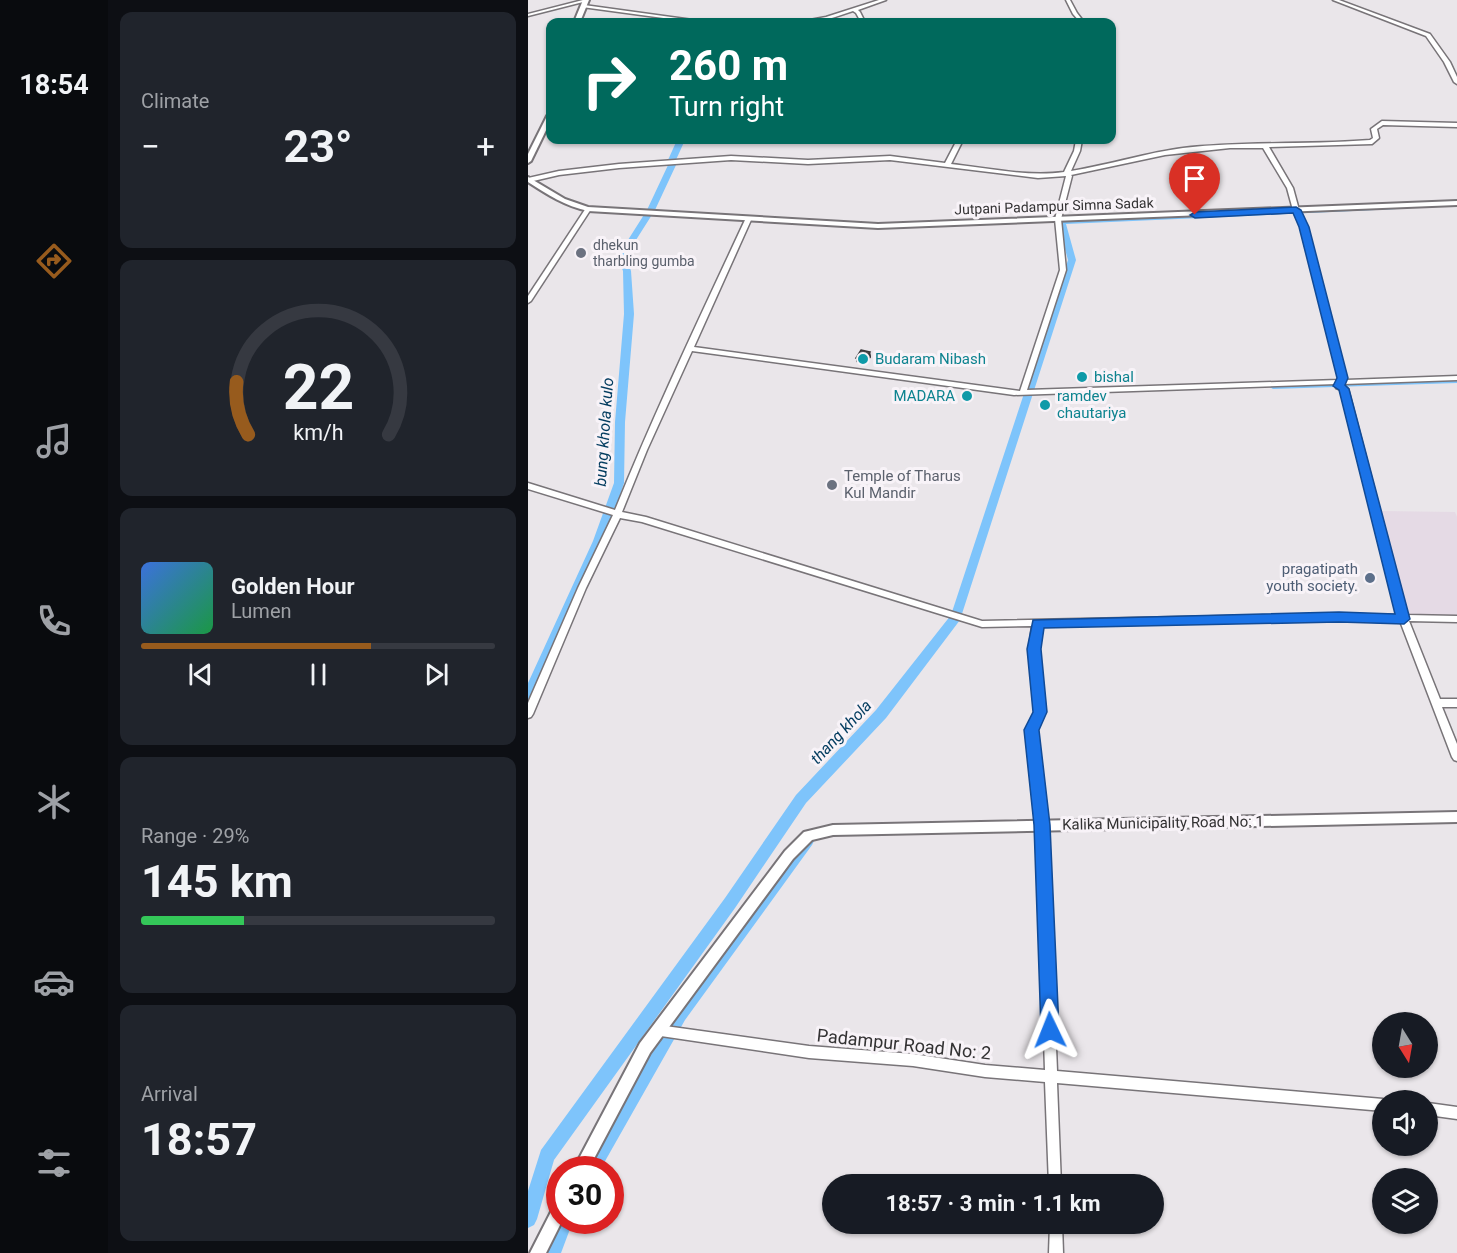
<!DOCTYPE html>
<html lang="en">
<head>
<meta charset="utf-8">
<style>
  body { margin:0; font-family:Roboto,sans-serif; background:#20242c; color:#f1f3f6; height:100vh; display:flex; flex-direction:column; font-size:22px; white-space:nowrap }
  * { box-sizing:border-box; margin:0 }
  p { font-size:20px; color:#9ea1a6 }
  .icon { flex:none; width:33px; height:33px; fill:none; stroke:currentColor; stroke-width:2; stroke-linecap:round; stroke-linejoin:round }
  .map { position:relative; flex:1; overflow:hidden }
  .side { display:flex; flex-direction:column; gap:12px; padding:12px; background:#0d0f14; width:420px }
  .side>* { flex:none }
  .hud { position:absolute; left:18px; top:18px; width:570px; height:126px; border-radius:12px; box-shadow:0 2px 4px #0004; background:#00695c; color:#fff; overflow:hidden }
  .needle { width:39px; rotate:169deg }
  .tools { position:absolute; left:844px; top:1012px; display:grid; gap:12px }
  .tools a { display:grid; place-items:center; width:66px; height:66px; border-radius:50%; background:#171b24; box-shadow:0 2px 4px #0004; font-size:30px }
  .speed { position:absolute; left:18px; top:1156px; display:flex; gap:12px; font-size:30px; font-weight:700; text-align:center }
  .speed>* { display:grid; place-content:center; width:78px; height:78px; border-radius:50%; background:#171b24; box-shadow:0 2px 4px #0004; line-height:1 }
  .speed .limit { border:9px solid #d22; background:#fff; color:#111 }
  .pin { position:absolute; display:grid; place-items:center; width:51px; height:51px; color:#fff; margin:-62px -26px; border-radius:50% 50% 50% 0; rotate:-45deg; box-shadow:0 0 6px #0007 }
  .pin .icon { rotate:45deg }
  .me { position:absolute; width:66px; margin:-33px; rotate:358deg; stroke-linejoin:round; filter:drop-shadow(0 0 4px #0008) }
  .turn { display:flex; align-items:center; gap:21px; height:126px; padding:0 24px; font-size:27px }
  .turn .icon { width:78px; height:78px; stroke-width:2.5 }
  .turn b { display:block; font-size:42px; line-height:51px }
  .big { font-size:45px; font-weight:700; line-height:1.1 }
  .side .widget { flex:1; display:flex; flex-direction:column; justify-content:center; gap:9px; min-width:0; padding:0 21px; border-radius:12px; background:#20242c }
  .side .dial { align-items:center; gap:0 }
  .dial svg { height:156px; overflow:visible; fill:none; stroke:#363941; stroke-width:7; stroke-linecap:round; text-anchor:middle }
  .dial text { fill:#f1f3f6; stroke:none }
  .song { display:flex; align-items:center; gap:18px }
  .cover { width:72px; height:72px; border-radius:9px; background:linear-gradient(135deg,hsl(220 70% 55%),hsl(140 70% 35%)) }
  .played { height:6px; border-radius:3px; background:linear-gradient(90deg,#975b1d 65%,#363941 65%) }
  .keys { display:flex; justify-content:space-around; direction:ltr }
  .heat { display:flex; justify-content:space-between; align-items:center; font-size:33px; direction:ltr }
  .charge { height:9px; border-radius:4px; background:linear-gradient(90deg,#34c759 29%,#363941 0) }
  .trip { position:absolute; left:294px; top:1174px; width:342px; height:60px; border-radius:30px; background:#171b24; box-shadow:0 2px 4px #0004; font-weight:700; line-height:60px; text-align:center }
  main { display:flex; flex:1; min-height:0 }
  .tab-bar { display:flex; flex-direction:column; width:108px; justify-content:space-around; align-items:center; background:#090b0e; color:#9ea1a6 }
  .tab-bar .icon { width:42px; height:42px }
  .tab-bar .on { color:#975b1d }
  .tab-bar b { font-size:27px; color:#f1f3f6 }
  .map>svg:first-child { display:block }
</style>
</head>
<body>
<main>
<nav class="tab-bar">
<b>18:54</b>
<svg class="icon on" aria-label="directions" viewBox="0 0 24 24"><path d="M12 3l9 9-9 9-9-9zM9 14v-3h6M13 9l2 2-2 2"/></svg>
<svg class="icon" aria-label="music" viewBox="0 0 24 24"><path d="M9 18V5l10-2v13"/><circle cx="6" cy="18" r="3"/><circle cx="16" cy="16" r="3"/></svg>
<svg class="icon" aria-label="phone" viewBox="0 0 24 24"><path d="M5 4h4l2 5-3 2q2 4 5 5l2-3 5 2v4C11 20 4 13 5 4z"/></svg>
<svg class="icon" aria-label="climate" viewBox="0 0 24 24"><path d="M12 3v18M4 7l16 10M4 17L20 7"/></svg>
<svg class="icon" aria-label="car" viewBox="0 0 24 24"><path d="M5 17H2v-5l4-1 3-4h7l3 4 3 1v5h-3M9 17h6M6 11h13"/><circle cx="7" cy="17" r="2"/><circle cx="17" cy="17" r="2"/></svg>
<svg class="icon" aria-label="filters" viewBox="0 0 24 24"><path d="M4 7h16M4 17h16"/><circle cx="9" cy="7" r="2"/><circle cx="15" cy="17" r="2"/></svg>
</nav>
<section class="side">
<div class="widget"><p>Climate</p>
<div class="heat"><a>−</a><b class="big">23°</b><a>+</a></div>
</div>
<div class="widget dial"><svg viewBox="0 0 100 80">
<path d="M14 69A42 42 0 1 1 86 69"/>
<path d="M14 69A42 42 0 0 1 8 42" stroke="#975b1d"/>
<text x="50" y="56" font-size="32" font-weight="700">22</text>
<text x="50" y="72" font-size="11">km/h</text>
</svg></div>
<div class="widget">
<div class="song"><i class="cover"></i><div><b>Golden Hour</b><p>Lumen</p></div></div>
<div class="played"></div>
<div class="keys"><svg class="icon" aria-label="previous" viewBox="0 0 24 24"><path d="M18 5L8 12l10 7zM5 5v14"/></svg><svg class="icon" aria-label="pause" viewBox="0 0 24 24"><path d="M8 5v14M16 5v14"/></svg><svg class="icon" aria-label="next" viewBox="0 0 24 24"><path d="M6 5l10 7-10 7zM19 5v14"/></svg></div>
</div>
<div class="widget"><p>Range · 29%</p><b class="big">145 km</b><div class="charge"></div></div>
<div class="widget"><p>Arrival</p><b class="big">18:57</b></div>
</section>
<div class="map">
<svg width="929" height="1253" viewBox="0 0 929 1253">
  <rect width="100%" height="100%" fill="#eae6ea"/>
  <polygon fill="#e5dae5" points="853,511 927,512 929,517 929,619 876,619"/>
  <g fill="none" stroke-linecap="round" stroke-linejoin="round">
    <g fill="#7ec4fb" fill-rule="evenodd">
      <polygon points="149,140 157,140 147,162 141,162 140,160"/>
      <polygon points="141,163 148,165 127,210 101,251 99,260 103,271 106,314 97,422 96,483 77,541 6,697 4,700 0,702 0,683 65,541 86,483 87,422 96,314 95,271 91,260 93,251 119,210"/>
      <polygon points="866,205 869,205 869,209 538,224 548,260 432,620 358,718 278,803 207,908 26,1160 9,1219 6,1225 0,1228 0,1191 13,1150 197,898 268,795 348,710 423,615 540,260 529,220 530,218"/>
      <polygon points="929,377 929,383 745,389 740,386 745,383"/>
      <polygon points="279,835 284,837 286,841 284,845 157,1020 72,1170 55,1170 147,1010 274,837"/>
      <polygon points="32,1214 32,1221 45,1221 33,1253 15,1253"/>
    </g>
    <g stroke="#787478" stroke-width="3">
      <g id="minor">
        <polygon points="55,0 59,1 0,16 0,14"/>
        <path d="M351 0H358L330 10 332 12 337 22H333L328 13 325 11C307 17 289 24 271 22L298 17Z"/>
        <polygon points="538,0 542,0 549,13 556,22 552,22 545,14"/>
        <polygon points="805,0 811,0 902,34 922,62 929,77 929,84 926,82 916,62 898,36"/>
        <polygon points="56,5 172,21 174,22 165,22 54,7 54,5"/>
        <path d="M854 121 929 123V127L855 125 849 129 851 138 844 144 741 147 765 188 771 210 779 227 818 380 929 376V380L816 384 815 385 820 389 879 615 929 616V622L881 621 912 699H929V707H914L929 744V761L926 760 924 757 872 621 811 620 513 626 511 649 517 712 508 731 519 825 529 1071 855 1099 859 1101H855V1111L529 1083 533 1185H521L517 1082 457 1077 385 1066 281 1058 126 1035 124 1031 126 1027 130 1025 281 1046 385 1054 457 1065 517 1070 509 825 498 731 507 712 501 649 504 626 454 627 114 522 92 518 58 588 5 714 3 717 0 718V703L50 588 85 515 0 489V483L87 510C127 411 172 317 217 220L220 218 223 220 166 347 492 391 532 270 527 219 538 176 510 178 362 160 280 164 203 160 91 168 31 175 1 182 0 178 31 171 91 164 203 156 280 160 362 156 417 163 429 140H435L423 164C460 168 499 177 536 172L546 151 548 140H554L552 151 543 171C581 165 617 153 655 148 717 141 780 145 842 140L845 138 843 129ZM702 148H735L759 188 765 210 773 227 811 378 810 380 499 390 538 270 533 219 544 176 543 175 637 155ZM164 351 486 395 808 384V388L813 390 870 615 811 614 454 621 118 517 94 512 119 450Z"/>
        <polygon points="58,208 63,209 3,301 0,303 0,296"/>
        <polygon points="900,1103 929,1107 929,1119 900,1115"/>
        <polygon points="522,1224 534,1224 535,1253 521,1253"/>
      </g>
    </g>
    <g stroke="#787478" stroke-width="4">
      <g id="tertiary">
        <polygon points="55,0 61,0 52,22 46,22"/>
        <polygon points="22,114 22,122 3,161 0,163 0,154 19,116"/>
        <path d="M0 177 37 199 60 207 350 224 929 201V205L350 228 60 211C37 206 20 195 0 182Z"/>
        <polygon points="929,812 929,822 305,835 284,840 265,859 122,1053 60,1170 45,1170 112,1043 257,851 276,832 305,825"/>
        <polygon points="32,1202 32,1221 34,1221 18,1253 2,1253 27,1204"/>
      </g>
    </g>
    <use href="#minor" fill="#fff" fill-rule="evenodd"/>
    <use href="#tertiary" fill="#fff" fill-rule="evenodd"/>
  </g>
  <polygon fill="#484548" points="342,352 343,357 338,364 328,362 328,358"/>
  <polygon fill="#3b383b" points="342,352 343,357 338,364 337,360"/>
  <polygon fill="#545054" stroke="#3b383b" stroke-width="1.5" points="333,350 342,352 337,360 328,358"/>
  <polygon fill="#1a73e8" stroke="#114b97" stroke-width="1.5" points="768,207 773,210 781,227 820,378 817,385 821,389 882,619 876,624 811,622 516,628 513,649 519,712 511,730 522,825 531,1030 528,1036 522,1038 516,1036 513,1030 506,825 496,730 505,712 499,649 505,620 811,612 867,614 811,390 805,386 809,378 771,227 765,213 667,218 662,215 667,212"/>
  <g fill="#6b7280" stroke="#f8f3f8" stroke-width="2">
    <circle cx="53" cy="253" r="6"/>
    <circle cx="304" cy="485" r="6"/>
  </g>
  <g fill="#0f9aa8" stroke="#f8f3f8" stroke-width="2">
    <circle cx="335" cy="359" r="6"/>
    <circle cx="554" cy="377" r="6"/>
    <circle cx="439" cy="396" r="6"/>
    <circle cx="517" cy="405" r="6"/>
  </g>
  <circle fill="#5c6f8a" stroke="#f8f3f8" stroke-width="2" cx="842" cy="578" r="6"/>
  <g text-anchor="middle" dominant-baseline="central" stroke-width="6" stroke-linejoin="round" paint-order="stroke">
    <g font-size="14" fill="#333233" stroke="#f8f3f8">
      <text transform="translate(526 206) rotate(-2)">Jutpani Padampur Simna Sadak</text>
    </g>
    <g font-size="14" fill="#5b616d" stroke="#f8f3f8" text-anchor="start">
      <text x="65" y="245">dhekun<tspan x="65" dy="16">tharbling gumba</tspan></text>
    </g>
    <g font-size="15" fill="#0d838f" stroke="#f8f3f8" text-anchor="start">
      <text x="347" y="359">Budaram Nibash</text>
      <text x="566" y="377">bishal</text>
      <text x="427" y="396" text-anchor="end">MADARA</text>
      <text x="529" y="396">ramdev<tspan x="529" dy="17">chautariya</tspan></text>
    </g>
    <g font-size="15" fill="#5b616d" stroke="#f8f3f8" text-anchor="start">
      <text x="316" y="476">Temple of Tharus<tspan x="316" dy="17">Kul Mandir</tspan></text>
    </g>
    <g font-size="15" fill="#4e5e75" stroke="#f8f3f8" text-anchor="end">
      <text x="830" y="569">pragatipath<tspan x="830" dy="17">youth society.</tspan></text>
    </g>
    <g font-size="15" fill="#333233" stroke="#f8f3f8">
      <text transform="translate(635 823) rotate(-1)">Kalika Municipality Road No: 1</text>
    </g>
    <g font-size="16" font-style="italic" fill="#033c5f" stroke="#f8f3f8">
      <text transform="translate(76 432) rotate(-86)">bung khola kulo</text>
      <text transform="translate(313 732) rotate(-47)">thang khola</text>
    </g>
    <g font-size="18" fill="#333233" stroke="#f8f3f8">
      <text transform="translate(376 1044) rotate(6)">Padampur Road No: 2</text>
    </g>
  </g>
</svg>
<div class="tools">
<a><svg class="needle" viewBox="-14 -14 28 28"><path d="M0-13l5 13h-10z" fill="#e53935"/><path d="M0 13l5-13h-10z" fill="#9ea1a6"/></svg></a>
<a><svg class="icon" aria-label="sound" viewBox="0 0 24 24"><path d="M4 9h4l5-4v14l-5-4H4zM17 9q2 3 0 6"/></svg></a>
<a><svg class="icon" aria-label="layers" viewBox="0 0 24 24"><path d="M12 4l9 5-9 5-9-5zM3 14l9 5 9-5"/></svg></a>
</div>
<div class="speed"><div class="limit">30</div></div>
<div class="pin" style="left:667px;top:215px;background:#d93025"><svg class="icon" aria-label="arrive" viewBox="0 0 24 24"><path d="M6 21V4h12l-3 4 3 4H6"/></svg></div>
<svg class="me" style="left:522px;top:1030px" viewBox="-20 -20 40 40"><path d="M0-17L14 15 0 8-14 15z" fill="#1a73e8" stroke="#fff" stroke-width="4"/></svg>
<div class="trip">18:57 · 3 min · 1.1 km</div>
<div class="hud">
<div class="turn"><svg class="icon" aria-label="right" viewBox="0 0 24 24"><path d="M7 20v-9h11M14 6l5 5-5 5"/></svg><div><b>260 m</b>Turn right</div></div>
</div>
</div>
</main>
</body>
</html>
